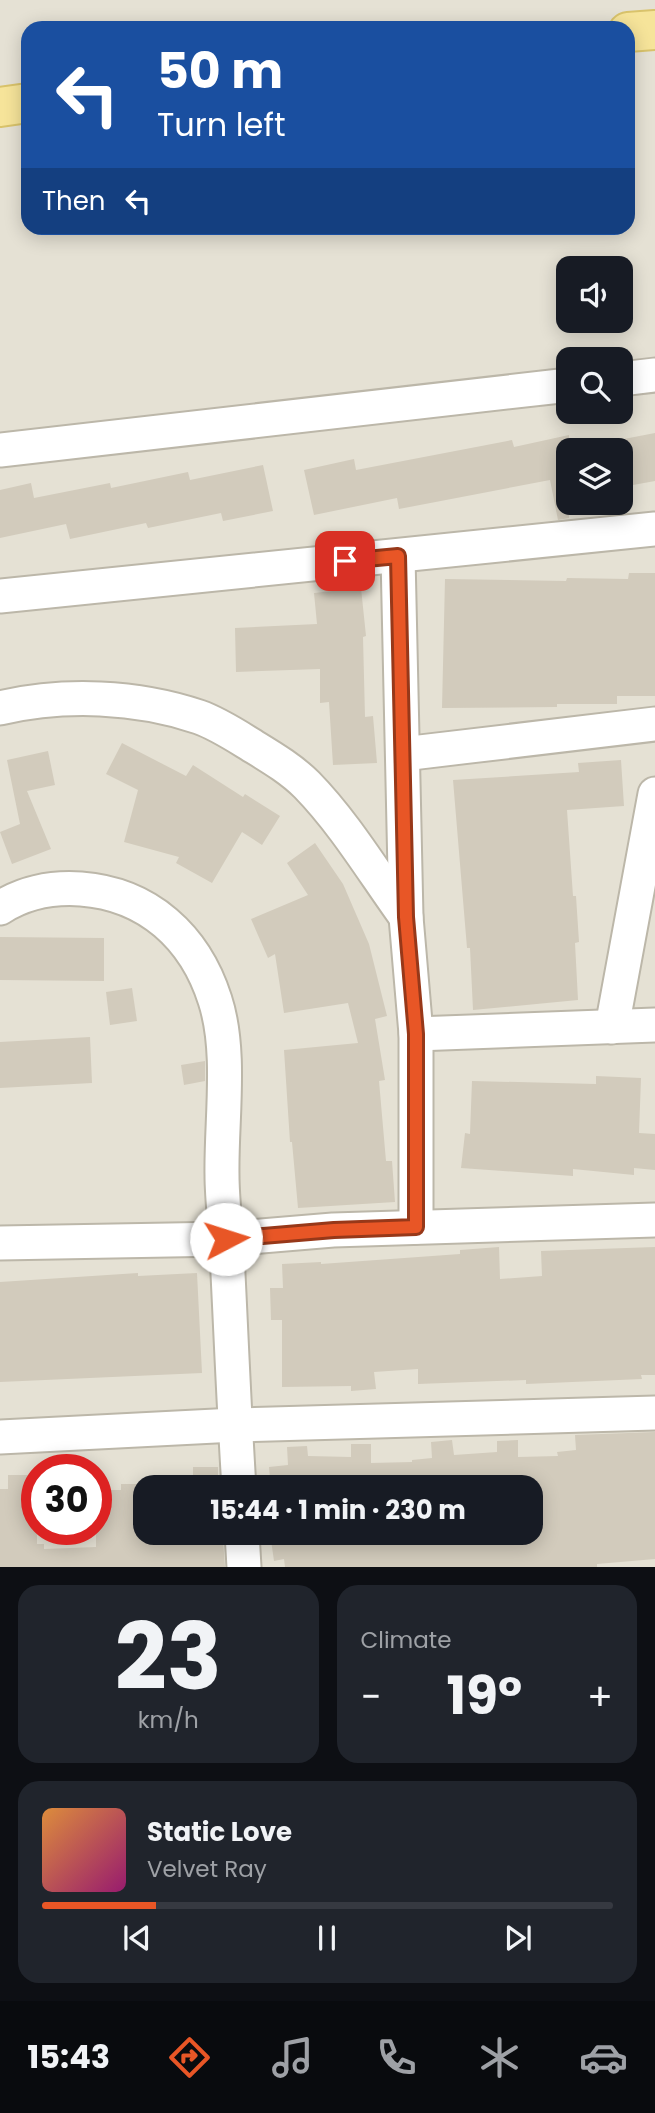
<!DOCTYPE html>
<html lang="en">
<head>
<meta charset="utf-8">
<style>
  body { margin:0; font-family:Poppins,sans-serif; background:#20242c; color:#f1f3f6; height:100vh; display:flex; flex-direction:column; font-size:26px; white-space:nowrap }
  * { box-sizing:border-box; margin:0 }
  p { font-size:23px; color:#9ea1a6 }
  .icon { flex:none; width:38px; height:38px; fill:none; stroke:currentColor; stroke-width:2; stroke-linecap:round; stroke-linejoin:round }
  .map { position:relative; height:1567px; overflow:hidden }
  .drawer { display:flex; flex-direction:column; gap:18px; padding:18px; background:#0d0f14; flex:1 }
  .drawer>* { flex:none }
  .top-card { position:absolute; left:21px; top:21px; width:614px; height:214px; border-radius:21px; box-shadow:0 4px 18px #0003; background:#1a4fa0; color:#fff; overflow:hidden }
  .fabs { position:absolute; left:556px; top:256px; display:grid; gap:14px }
  .fabs a { display:grid; place-items:center; width:77px; height:77px; border-radius:14px; background:#171b24; box-shadow:0 4px 18px #0003; font-size:35px }
  .speed { position:absolute; left:21px; top:1454px; display:flex; gap:14px; font-size:35px; font-weight:700; text-align:center }
  .speed>* { display:grid; place-content:center; width:91px; height:91px; border-radius:50%; background:#171b24; box-shadow:0 4px 18px #0003; line-height:1 }
  .speed .limit { border:10px solid #d22; background:#fff; color:#111 }
  .pin { position:absolute; display:grid; place-items:center; width:60px; height:60px; color:#fff; margin:-30px; border-radius:14px; box-shadow:0 4px 10px #0006 }
  .me { position:absolute; width:77px; margin:-38px; rotate:85deg; stroke-linejoin:round; filter:drop-shadow(0 0 5px #0008) }
  .turn { display:flex; align-items:center; gap:24px; height:147px; padding:0 21px; font-size:32px }
  .turn .icon { width:91px; height:91px; stroke-width:2.5 }
  .turn b { display:block; font-size:49px; line-height:60px }
  .then { display:flex; align-items:center; height:66px; padding:0 21px; background:#0003; gap:14px; font-size:26px }
  .big { font-size:52px; font-weight:700; line-height:1.1 }
  .drawer .card { flex:1; display:flex; flex-direction:column; justify-content:center; gap:10px; min-width:0; padding:0 24px; border-radius:21px; background:#20242c }
  .drawer .dial { align-items:center; gap:0 }
  .dial b { font-size:91px; line-height:1 }
  .song { display:flex; align-items:center; gap:21px }
  .cover { width:84px; height:84px; border-radius:10px; background:linear-gradient(135deg,hsl(30 70% 55%),hsl(320 70% 35%)) }
  .played { height:7px; border-radius:4px; background:linear-gradient(90deg,#e85626 20%,#363941 20%) }
  .keys { display:flex; justify-content:space-around; direction:ltr }
  .heat { display:flex; justify-content:space-between; align-items:center; font-size:38px; direction:ltr }
  .drawer .tiles { flex:1; display:grid; gap:18px; grid-template-columns:1fr 1fr }
  .card:last-child { grid-column:span 2 }
  .trip { position:absolute; left:133px; top:1475px; width:410px; height:70px; border-radius:21px; background:#171b24; box-shadow:0 4px 18px #0003; font-weight:700; line-height:70px; text-align:center }
  .dock { display:flex; height:112px; justify-content:space-around; align-items:center; background:#090b0e; color:#9ea1a6 }
  .dock .icon { width:49px; height:49px }
  .dock .active { color:#e85626 }
  .dock b { font-size:32px; color:#f1f3f6 }
  .map>svg:first-child { display:block }
</style>
</head>
<body>
<div class="map">
<svg width="655" height="1567" viewBox="0 0 655 1567">
  <rect width="100%" height="100%" fill="#f1efe6"/>
  <path fill="#e5e1d4" fill-rule="evenodd" d="M0 0H655V1567H0ZM28 28H628V228H28ZM569 268H621V320H569ZM569 359H621V411H569ZM569 450H621V502H569ZM37 1470H96V1530H37ZM145 1488H530V1533H145Z"/>
  <g fill="#d2cbbc">
    <polygon points="655,433 655,481 633,485 624,439"/>
    <polygon points="569,435 569,518 558,520 550,480 399,509 397,498 314,515 304,470 354,459 356,470 512,440 514,447"/>
    <polygon points="263,465 273,511 223,521 221,513 148,528 146,523 70,539 66,524 0,538 0,490 31,483 34,498 110,483 111,488 188,472 190,480"/>
    <polygon points="629,573 655,573 655,696 617,696 617,704 557,704 557,707 442,708 445,579 566,581 567,578 628,579"/>
    <polygon points="361,588 366,636 363,637 365,717 373,716 377,763 333,765 329,702 320,703 320,669 236,672 235,628 317,624 314,593"/>
    <polygon points="122,743 186,776 193,765 243,797 245,794 280,816 262,845 242,832 212,883 176,863 179,857 124,842 138,790 106,774"/>
    <polygon points="48,751 55,785 27,791 51,849 12,864 0,832 20,824 7,760"/>
    <polygon points="621,760 624,806 567,810 573,896 576,896 579,942 575,943 578,1000 473,1010 470,948 467,948 453,780 579,772 578,763"/>
    <polygon points="315,843 343,884 369,944 387,1016 375,1019 385,1080 379,1081 386,1161 392,1161 395,1202 298,1208 292,1142 290,1142 284,1050 358,1043 348,1003 284,1013 275,954 268,958 251,919 308,895 287,863"/>
    <polygon points="0,937 104,938 104,981 0,980"/>
    <polygon points="132,988 137,1021 110,1025 106,992"/>
    <polygon points="90,1037 92,1083 0,1088 0,1042"/>
    <polygon points="205,1061 205,1081 184,1085 181,1065"/>
    <polygon points="596,1076 641,1078 639,1133 655,1134 655,1170 634,1168 634,1175 573,1169 573,1176 461,1168 465,1133 470,1134 472,1081 596,1084"/>
    <polygon points="499,1247 500,1279 542,1276 541,1251 655,1247 655,1375 641,1375 642,1379 526,1384 526,1380 418,1384 418,1369 374,1372 376,1389 351,1391 351,1386 282,1387 282,1320 271,1320 270,1288 283,1288 282,1264 321,1262 321,1264 460,1254 460,1250"/>
    <polygon points="138,1273 138,1276 197,1273 202,1373 0,1382 0,1282"/>
    <polygon points="655,1432 655,1559 597,1564 597,1567 285,1567 284,1559 274,1561 270,1533 530,1533 530,1488 271,1488 269,1467 288,1465 287,1447 307,1446 308,1456 351,1457 351,1444 371,1444 371,1463 412,1462 412,1460 432,1458 431,1442 452,1440 454,1455 497,1452 497,1441 518,1440 518,1457 558,1456 557,1452 576,1450 575,1435"/>
    <rect x="193" y="1467" width="25" height="21"/>
    <polygon points="8,1475 33,1475 33,1492 37,1492 37,1544 44,1544 44,1549 96,1547 96,1490 121,1490 121,1484 145,1484 145,1542 223,1540 225,1567 0,1567 0,1489 8,1489"/>
  </g>
  <g fill="none" stroke-linecap="round" stroke-linejoin="round">
    <g stroke="#bcb7a9" stroke-width="37">
      <g id="minor">
        <polyline points="621,379 655,375"/>
        <polyline points="0,450 569,385"/>
        <polyline points="398,556 406,917 416,1034 416,1227"/>
        <polyline points="0,596 655,529"/>
        <path d="M0 708C64 693 137 696 199 717 219 724 238 737 256 748 274 759 292 770 307 785 345 824 374 873 406 917"/>
        <polyline points="403,754 655,724"/>
        <path d="M0 908C25 892 52 887 81 889 148 894 195 937 215 1000 232 1052 221 1120 222 1175 222 1201 226 1228 227 1254 231 1332 234 1410 239 1488"/>
        <polyline points="612,1027 655,794"/>
        <polyline points="416,1034 655,1025"/>
        <polyline points="0,1243 226,1239 333,1230 655,1220"/>
        <polyline points="0,1437 235,1425 655,1413"/>
        <polyline points="242,1533 244,1567"/>
      </g>
    </g>
    <g stroke="#d9c36b" stroke-width="42">
      <g id="major">
        <polyline points="628,32 655,30"/>
        <polyline points="0,107 28,103"/>
      </g>
    </g>
    <use href="#minor" stroke="#fff" stroke-width="33"/>
    <use href="#major" stroke="#f6e49a" stroke-width="38"/>
  </g>
  <g fill="none" stroke-linecap="round" stroke-linejoin="round">
    <g stroke="#973819" stroke-width="18">
      <polyline id="route" points="226,1239 334,1230 416,1227 416,1034 406,917 398,556 345,561"/>
    </g>
    <use href="#route" stroke="#e85626" stroke-width="12"/>
  </g>
</svg>
<div class="fabs">
<a><svg class="icon" aria-label="sound" viewBox="0 0 24 24"><path d="M4 9h4l5-4v14l-5-4H4zM17 9q2 3 0 6"/></svg></a>
<a><svg class="icon" aria-label="search" viewBox="0 0 24 24"><circle cx="10" cy="10" r="6"/><path d="M15 15l6 6"/></svg></a>
<a><svg class="icon" aria-label="layers" viewBox="0 0 24 24"><path d="M12 4l9 5-9 5-9-5zM3 14l9 5 9-5"/></svg></a>
</div>
<div class="speed"><div class="limit">30</div></div>
<div class="pin" style="left:345px;top:561px;background:#d93025"><svg class="icon" aria-label="arrive" viewBox="0 0 24 24"><path d="M6 21V4h12l-3 4 3 4H6"/></svg></div>
<svg class="me" style="left:226px;top:1239px" viewBox="-20 -20 40 40"><circle r="19" fill="#fff"/><path d="M0-13L10 11 0 6-10 11z" fill="#e85626"/></svg>
<div class="trip">15:44 · 1 min · 230 m</div>
<div class="top-card">
<div class="turn"><svg class="icon" aria-label="left" viewBox="0 0 24 24"><path d="M17 20v-9H6M10 6l-5 5 5 5"/></svg><div><b>50 m</b>Turn left</div></div>
<div class="then">Then<svg class="icon" aria-label="left" viewBox="0 0 24 24"><path d="M17 20v-9H6M10 6l-5 5 5 5"/></svg></div>
</div>
</div>
<section class="drawer">
<div class="tiles">
<div class="card dial"><b>23</b><p>km/h</p></div>
<div class="card"><p>Climate</p>
<div class="heat"><a>−</a><b class="big">19°</b><a>+</a></div>
</div>
<div class="card">
<div class="song"><i class="cover"></i><div><b>Static Love</b><p>Velvet Ray</p></div></div>
<div class="played"></div>
<div class="keys"><svg class="icon" aria-label="previous" viewBox="0 0 24 24"><path d="M18 5L8 12l10 7zM5 5v14"/></svg><svg class="icon" aria-label="pause" viewBox="0 0 24 24"><path d="M8 5v14M16 5v14"/></svg><svg class="icon" aria-label="next" viewBox="0 0 24 24"><path d="M6 5l10 7-10 7zM19 5v14"/></svg></div>
</div>
</div>
</section>
<nav class="dock">
<b>15:43</b>
<svg class="icon active" aria-label="directions" viewBox="0 0 24 24"><path d="M12 3l9 9-9 9-9-9zM9 14v-3h6M13 9l2 2-2 2"/></svg>
<svg class="icon" aria-label="music" viewBox="0 0 24 24"><path d="M9 18V5l10-2v13"/><circle cx="6" cy="18" r="3"/><circle cx="16" cy="16" r="3"/></svg>
<svg class="icon" aria-label="phone" viewBox="0 0 24 24"><path d="M5 4h4l2 5-3 2q2 4 5 5l2-3 5 2v4C11 20 4 13 5 4z"/></svg>
<svg class="icon" aria-label="climate" viewBox="0 0 24 24"><path d="M12 3v18M4 7l16 10M4 17L20 7"/></svg>
<svg class="icon" aria-label="car" viewBox="0 0 24 24"><path d="M5 17H2v-5l4-1 3-4h7l3 4 3 1v5h-3M9 17h6M6 11h13"/><circle cx="7" cy="17" r="2"/><circle cx="17" cy="17" r="2"/></svg>
</nav>
</body>
</html>
